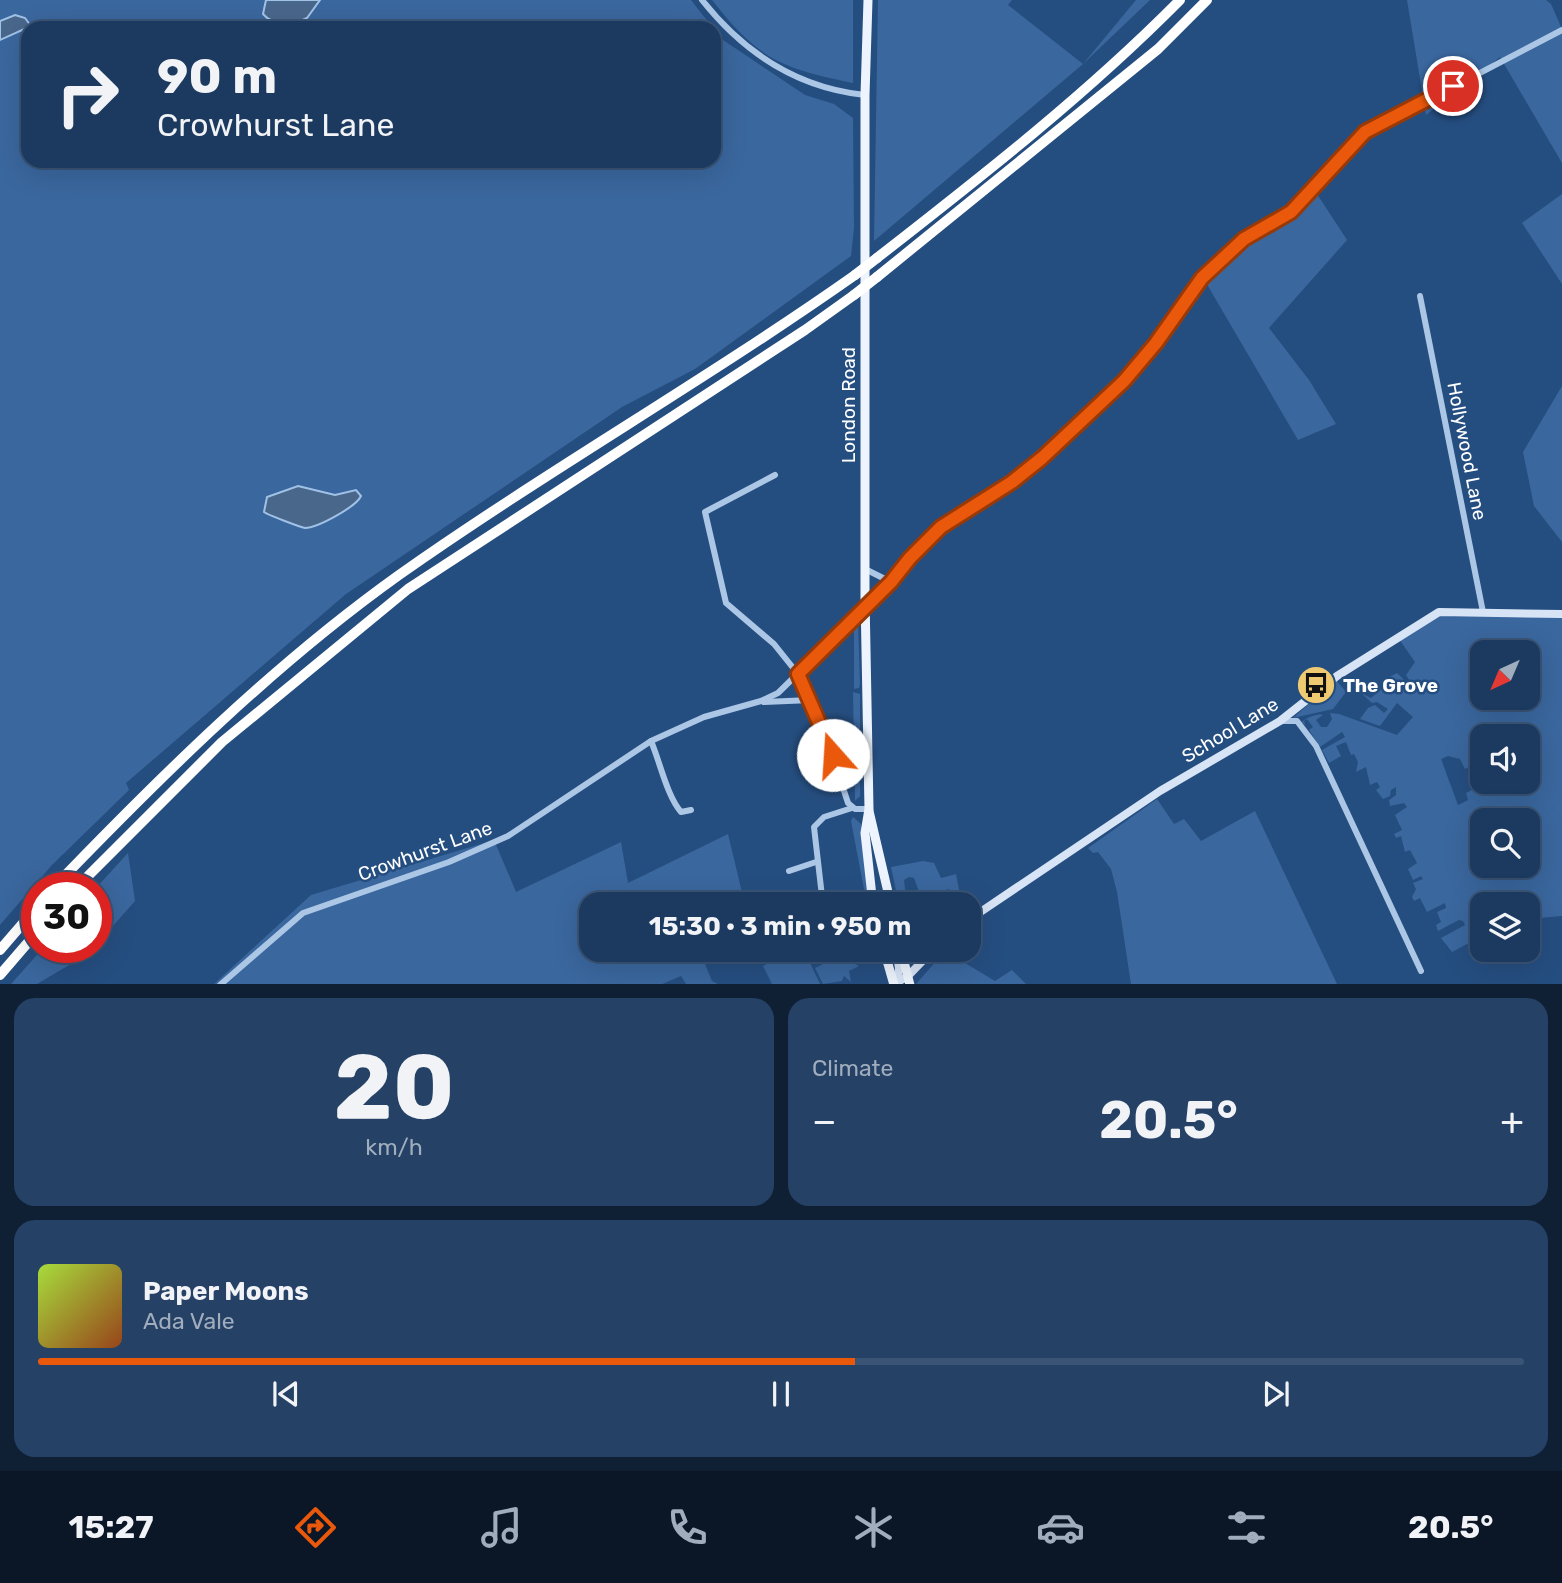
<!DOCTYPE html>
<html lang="en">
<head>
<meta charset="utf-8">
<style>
  body { margin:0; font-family:Rubik,sans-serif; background:#254166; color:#f1f3f6; height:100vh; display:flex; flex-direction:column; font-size:26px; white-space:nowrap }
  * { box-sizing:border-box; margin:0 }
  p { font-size:23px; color:#a0adbd }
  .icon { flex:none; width:38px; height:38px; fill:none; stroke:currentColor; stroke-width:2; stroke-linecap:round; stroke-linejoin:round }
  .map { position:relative; height:984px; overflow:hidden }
  .panel { display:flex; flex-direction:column; gap:14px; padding:14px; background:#0f2035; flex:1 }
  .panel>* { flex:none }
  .guide { position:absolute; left:21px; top:21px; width:700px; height:147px; border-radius:21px; box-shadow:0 7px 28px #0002,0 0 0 2px #3a5475; background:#1c3a60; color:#f1f3f6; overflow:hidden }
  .needle { width:46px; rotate:224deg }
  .tools { position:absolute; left:1470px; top:640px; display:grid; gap:14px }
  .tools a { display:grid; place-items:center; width:70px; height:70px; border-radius:14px; background:#1c3a60; box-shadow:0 7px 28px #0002,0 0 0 2px #3a5475; font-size:35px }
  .speed { position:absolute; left:21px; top:872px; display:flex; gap:14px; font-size:35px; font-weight:700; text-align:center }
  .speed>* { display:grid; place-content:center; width:91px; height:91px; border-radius:50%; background:#1c3a60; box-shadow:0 7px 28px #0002,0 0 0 2px #3a5475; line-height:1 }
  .speed .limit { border:10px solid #d22; background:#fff; color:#111 }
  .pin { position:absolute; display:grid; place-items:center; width:60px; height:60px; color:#fff; margin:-30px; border:4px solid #fff; border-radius:50%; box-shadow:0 2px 7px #0007 }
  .me { position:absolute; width:77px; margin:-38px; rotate:341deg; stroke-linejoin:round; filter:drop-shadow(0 0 5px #0008) }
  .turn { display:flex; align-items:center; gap:24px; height:147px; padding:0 21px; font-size:32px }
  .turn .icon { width:91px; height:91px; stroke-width:2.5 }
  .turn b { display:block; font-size:49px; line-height:60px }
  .big { font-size:52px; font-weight:700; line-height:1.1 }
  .panel .card { flex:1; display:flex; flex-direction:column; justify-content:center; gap:10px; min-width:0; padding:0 24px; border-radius:21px; background:#254166 }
  .panel .dial { align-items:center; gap:0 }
  .dial b { font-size:91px; line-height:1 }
  .song { display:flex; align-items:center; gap:21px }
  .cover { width:84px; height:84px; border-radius:10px; background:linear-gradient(135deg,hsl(80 70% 55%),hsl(20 70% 35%)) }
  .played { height:7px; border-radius:4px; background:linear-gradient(90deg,#ea580c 55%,#3a5475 55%) }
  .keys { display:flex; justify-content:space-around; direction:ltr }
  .heat { display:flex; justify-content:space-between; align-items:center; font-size:38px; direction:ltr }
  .panel .tiles { flex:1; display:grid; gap:14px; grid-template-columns:1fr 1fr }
  .card:last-child { grid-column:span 2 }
  .trip { position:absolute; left:579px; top:892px; width:402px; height:70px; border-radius:21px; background:#1c3a60; box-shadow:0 7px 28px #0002,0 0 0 2px #3a5475; font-weight:700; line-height:70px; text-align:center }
  .tabs { display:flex; height:112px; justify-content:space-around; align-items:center; background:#0b1726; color:#a0adbd }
  .tabs .icon { width:49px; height:49px }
  .tabs .active { color:#ea580c }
  .tabs b { font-size:32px; color:#f1f3f6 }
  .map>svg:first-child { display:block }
</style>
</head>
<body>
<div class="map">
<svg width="1562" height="985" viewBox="0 0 1562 985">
  <rect width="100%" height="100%" fill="#254e80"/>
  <g fill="#3a679e" fill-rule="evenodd">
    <polygon points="0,0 691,0 713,28 28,28 28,161 714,161 714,29 723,40 805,95 834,104 853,118 854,228 851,256 695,369 622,407 346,594 126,783 129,790 52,865 0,925"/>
    <path d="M712 0H853V83C781 68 759 60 712 0Z"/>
    <polygon points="878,0 1012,0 1008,5 1083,64 1136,0 1150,0 1083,64 874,241"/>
    <polygon points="1407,0 1546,0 1551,4 1562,29 1562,163 1500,57 1426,115"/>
    <polygon points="1317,194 1347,240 1269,328 1309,380 1336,424 1298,440 1205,281 1246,244 1293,218"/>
    <polygon points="1562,194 1562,284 1522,223"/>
    <polygon points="1562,386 1562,542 1534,506 1523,452"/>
    <path d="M1439 615H1562V916L1528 919V905H1482V936L1452 952 1441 938 1465 925 1463 921 1459 920 1438 931 1436 925 1441 922 1437 912 1446 908 1445 903 1427 912 1420 898 1414 901 1412 897 1416 889 1413 883 1423 879 1421 876 1413 880 1408 869 1417 863 1410 850 1405 852 1401 836 1396 838 1394 834 1402 830 1395 815 1407 807 1404 803 1390 806 1389 800 1396 795V787L1391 790 1390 796 1383 799 1376 790 1380 787 1377 782 1370 785 1366 767 1356 772 1358 762 1354 754 1351 755 1346 742 1336 746 1341 756 1329 763 1322 750 1345 737 1342 732 1320 747 1309 730 1313 727 1307 719 1304 721 1305 725 1302 722C1306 718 1317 713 1323 715L1316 720 1321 727H1327L1332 719 1330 713 1339 714 1397 735 1413 717 1397 703 1380 726 1360 719 1368 708 1375 705 1384 713 1388 709 1377 702 1372 703 1361 693 1371 698 1382 689 1385 692 1391 679 1389 677 1397 673 1416 691 1406 675 1415 662 1399 639ZM1482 653H1528V698H1482ZM1482 737H1528V782H1482ZM1448 756 1460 759 1465 769 1471 766 1482 785 1466 793 1468 800 1458 805 1441 759ZM1482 821H1528V866H1482Z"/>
    <polygon points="858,619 860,684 859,688 854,689 854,622"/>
    <polygon points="1336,680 1346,692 1333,709 1293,718"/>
    <polygon points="853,692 860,694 860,796 855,801"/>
    <polygon points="1157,799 1174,824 1184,819 1201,841 1255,811 1337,984 1131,984 1117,892 1111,869 1098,852 1093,853 1088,848"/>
    <polygon points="853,817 861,824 870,905 867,905 851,821"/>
    <polygon points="728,834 745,905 592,905 592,950 711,950 705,964 712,981 718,984 686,984 681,976 660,985 213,985 311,895 494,840 516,892 621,842 628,883"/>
    <polygon points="128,853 135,901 96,945 96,888"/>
    <polygon points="923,861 934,863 941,878 956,874 962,905 945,905 952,901 949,889 935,894 935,905 924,905 914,878 909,877 904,880 907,905 899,905 891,867"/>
    <polygon points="44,947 94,947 88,954 37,984 11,984"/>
    <polygon points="769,950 804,950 820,984 772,984 763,966 771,962"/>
    <polygon points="945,951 995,981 1012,970 1026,984 916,984"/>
    <polygon points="848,952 851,962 859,966 849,971 851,982 844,976 842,981 823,984 815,968"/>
  </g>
  <g fill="#49678b" stroke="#a1c2e7" stroke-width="2">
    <path d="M266 0H320L307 18C294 25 273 26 263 14Z"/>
    <polygon points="15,15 25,18 31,26 0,40 0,21"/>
    <path d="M298 486 335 495 356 490 361 496C356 507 317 528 305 528 300 527 268 515 264 512L267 497Z"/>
  </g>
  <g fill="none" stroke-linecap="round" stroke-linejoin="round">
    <g stroke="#acc7e6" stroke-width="6">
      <path d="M702 0C744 53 798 88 865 95"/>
      <polyline points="1420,296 1483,612"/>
      <polyline points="775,475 705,512 726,603 774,644 798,674 823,727 848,803 855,809 869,809"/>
      <polyline points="865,569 891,582"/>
      <polyline points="764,702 811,700"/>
      <polyline points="1282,721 1297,721 1316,746 1421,971"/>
      <path d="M651 741C660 762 667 796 681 812L691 810"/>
      <polyline points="789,871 816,862"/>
      <polyline points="823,905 814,827 824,817 852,808"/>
      <polyline points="220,985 303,913 449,862 508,836 651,741 704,717 761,701 778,693 891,582 941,527 1012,482 1057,446 1124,381 1156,343 1202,278 1244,239 1291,212 1365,133 1562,30"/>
    </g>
    <g stroke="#d6e4f6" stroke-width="8">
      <polyline points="970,919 1160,791 1280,721 1337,676 1439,612 1562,614"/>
      <polyline points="896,950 899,968 897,983"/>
      <polyline points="893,985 908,976 933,950"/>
    </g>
    <g stroke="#edf4fd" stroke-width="9">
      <polyline points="868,0 865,95 865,597 869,809 865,833 873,905"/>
      <polyline points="869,811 891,905"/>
      <polyline points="884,950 894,985"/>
      <polyline points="901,950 910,985"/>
    </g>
    <g stroke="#fff" stroke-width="10">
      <path d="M877 258C982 176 1086 95 1180 0"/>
      <polyline points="877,277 1158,49 1207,0"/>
      <path d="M54 887C161 776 273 665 399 575 548 470 706 380 855 275"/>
      <polyline points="77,887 222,742 408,589 805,330 854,295"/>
      <polyline points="0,950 37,907"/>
      <polyline points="0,975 37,932"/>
    </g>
    <g stroke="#fff" stroke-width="10">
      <polyline points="855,275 877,258"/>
      <polyline points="854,295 877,277"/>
    </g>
  </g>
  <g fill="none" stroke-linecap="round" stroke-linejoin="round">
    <g stroke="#983908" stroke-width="18">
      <polyline id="route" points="833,755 798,674 891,582 910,558 941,527 1012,482 1042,458 1124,381 1156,343 1202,278 1244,239 1291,212 1365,132 1453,86"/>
    </g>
    <use href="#route" stroke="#ea580c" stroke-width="12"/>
  </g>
  <defs>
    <g id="bus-disc" transform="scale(2.0125)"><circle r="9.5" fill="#f0ca71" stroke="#254e80"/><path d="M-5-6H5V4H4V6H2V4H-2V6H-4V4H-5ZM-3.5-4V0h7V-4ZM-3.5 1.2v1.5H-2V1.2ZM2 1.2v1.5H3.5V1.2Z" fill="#111"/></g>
  </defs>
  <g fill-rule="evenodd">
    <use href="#bus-disc" x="1316" y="685"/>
  </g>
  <g text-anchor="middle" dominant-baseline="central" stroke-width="5" stroke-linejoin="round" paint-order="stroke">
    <g font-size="19" fill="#fff" stroke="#254e80">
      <text transform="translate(848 405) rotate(-90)">London Road</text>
      <text transform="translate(1467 451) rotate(79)">Hollywood Lane</text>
      <text transform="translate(1230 730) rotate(-31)">School Lane</text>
      <text transform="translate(425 851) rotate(-20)">Crowhurst Lane</text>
    </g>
    <g font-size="19" font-weight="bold" fill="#fff" stroke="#254e80" text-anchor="start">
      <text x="1343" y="685">The Grove</text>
    </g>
  </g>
</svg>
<div class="tools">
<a><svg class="needle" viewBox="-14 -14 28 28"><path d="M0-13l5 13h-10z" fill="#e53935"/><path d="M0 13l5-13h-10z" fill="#a0adbd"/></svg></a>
<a><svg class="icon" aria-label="sound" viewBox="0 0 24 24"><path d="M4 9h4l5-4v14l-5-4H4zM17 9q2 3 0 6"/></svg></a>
<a><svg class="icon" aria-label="search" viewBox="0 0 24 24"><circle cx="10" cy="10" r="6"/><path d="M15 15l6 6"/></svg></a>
<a><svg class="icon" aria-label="layers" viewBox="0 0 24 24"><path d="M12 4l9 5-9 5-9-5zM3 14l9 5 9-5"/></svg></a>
</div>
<div class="speed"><div class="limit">30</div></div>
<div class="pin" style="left:1453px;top:86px;background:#d93025"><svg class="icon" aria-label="arrive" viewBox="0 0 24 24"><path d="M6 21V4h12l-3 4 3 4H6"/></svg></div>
<svg class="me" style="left:833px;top:755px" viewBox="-20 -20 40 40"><circle r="19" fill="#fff"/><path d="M0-13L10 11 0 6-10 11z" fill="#ea580c"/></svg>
<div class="trip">15:30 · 3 min · 950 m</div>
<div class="guide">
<div class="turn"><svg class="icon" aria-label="right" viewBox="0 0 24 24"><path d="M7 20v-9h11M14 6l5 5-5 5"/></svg><div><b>90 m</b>Crowhurst Lane</div></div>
</div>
</div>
<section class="panel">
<div class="tiles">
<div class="card dial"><b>20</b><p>km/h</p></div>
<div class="card"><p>Climate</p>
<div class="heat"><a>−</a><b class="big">20.5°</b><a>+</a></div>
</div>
<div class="card">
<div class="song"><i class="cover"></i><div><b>Paper Moons</b><p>Ada Vale</p></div></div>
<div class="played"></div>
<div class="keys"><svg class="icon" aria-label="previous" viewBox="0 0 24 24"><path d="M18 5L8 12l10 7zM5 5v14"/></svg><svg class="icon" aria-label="pause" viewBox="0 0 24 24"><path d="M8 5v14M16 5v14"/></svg><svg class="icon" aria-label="next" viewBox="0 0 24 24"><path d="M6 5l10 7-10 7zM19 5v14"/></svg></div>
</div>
</div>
</section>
<nav class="tabs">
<b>15:27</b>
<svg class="icon active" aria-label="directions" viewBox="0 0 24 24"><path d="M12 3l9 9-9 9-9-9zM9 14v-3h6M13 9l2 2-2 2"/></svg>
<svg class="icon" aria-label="music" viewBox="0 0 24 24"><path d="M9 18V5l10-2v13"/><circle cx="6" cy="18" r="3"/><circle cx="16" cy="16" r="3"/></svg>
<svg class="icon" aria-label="phone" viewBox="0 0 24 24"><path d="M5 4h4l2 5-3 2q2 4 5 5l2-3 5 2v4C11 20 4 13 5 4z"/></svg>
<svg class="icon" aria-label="climate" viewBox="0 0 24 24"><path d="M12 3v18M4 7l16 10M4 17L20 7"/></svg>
<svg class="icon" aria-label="car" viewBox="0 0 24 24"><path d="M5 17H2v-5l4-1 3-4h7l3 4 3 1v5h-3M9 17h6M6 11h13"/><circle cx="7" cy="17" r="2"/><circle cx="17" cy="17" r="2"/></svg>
<svg class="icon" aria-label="filters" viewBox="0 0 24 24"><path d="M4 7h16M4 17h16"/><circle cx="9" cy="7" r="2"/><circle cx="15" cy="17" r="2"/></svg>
<b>20.5°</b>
</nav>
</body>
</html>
